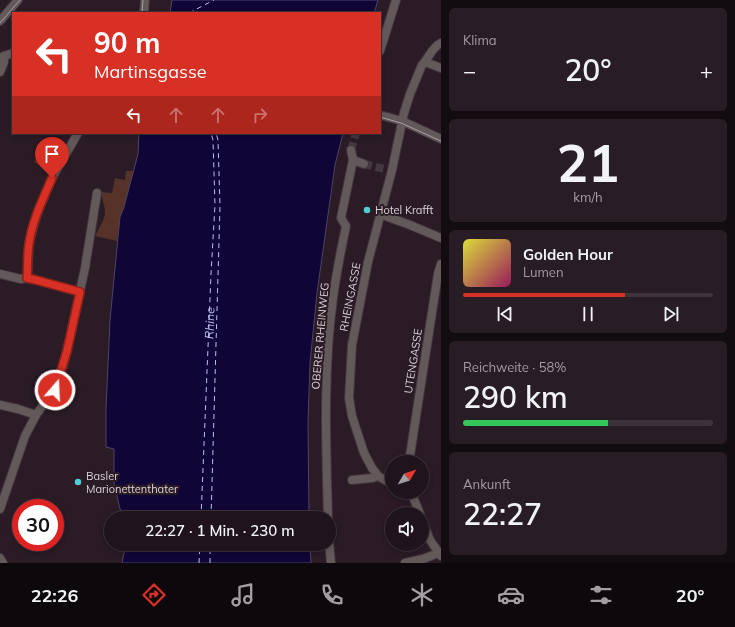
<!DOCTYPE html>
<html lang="de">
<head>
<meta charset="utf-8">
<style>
  body { margin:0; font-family:Mulish,sans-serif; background:#281d25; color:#f1f3f6; height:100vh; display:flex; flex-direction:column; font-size:15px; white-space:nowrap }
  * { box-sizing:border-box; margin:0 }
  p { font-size:13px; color:#a29ea3 }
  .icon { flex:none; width:22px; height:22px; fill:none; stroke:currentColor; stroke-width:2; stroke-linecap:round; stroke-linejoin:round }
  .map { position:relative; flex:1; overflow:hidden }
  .side { display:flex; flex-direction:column; gap:8px; padding:8px; background:#120b0f; width:294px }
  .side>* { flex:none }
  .guide { position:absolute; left:12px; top:12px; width:369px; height:122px; border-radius:0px; box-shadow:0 2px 6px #0003,0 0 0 1px #3d333b; background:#d93025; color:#fff; overflow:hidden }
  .needle { width:26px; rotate:51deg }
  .controls { position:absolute; left:385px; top:455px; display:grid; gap:8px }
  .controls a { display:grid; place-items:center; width:44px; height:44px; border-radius:50%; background:#20141c; box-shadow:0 2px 6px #0003,0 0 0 1px #3d333b; font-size:20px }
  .speed { position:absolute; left:12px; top:499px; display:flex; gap:8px; font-size:20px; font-weight:700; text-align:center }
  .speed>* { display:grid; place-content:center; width:52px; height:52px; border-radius:50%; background:#20141c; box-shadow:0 2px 6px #0003,0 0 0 1px #3d333b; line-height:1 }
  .speed .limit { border:6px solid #d22; background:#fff; color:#111 }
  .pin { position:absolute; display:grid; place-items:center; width:34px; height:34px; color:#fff; margin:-41px -17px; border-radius:50% 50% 50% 0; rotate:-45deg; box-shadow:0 0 4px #0007 }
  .pin .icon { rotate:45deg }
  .me { position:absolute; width:44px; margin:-22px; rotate:19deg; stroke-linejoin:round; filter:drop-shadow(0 0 3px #0008) }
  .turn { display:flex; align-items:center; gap:14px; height:84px; padding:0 16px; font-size:18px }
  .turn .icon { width:52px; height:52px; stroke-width:2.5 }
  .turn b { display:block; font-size:28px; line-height:34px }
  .lanes { display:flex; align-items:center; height:38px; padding:0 16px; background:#0003; justify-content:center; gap:20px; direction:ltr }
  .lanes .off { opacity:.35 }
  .big { font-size:30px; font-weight:600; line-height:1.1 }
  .side .card { flex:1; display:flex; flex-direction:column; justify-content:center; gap:6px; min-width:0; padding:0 14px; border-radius:6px; background:#281d25 }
  .side .dial { align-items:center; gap:0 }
  .dial b { font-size:52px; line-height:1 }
  .song { display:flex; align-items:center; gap:12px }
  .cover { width:48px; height:48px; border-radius:6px; background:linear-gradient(135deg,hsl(60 70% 55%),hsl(330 70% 35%)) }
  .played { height:4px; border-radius:2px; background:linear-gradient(90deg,#d93025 65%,#3d333b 65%) }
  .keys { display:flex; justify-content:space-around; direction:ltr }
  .heat { display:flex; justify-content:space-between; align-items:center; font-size:22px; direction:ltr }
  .charge { height:6px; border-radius:3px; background:linear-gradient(90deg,#34c759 58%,#3d333b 0) }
  .trip { position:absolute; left:104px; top:511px; width:232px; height:40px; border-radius:20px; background:#20141c; box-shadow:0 2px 6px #0003,0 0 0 1px #3d333b; font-weight:600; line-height:40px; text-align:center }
  .dock { display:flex; height:64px; justify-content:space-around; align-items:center; background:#0d080b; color:#a29ea3 }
  .dock .icon { width:28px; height:28px }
  .dock .current { color:#d93025 }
  .dock b { font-size:18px; color:#f1f3f6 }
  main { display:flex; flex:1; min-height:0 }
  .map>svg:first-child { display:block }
</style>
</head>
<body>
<main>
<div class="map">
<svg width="441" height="563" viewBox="0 0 441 563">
  <rect width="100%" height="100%" fill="#2a1b25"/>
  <g fill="#563229">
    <polygon points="38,155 51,162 47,170 34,162"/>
    <path d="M126 171H133L124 207 120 217 117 241 95 236C98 230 102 224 104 218 107 210 102 200 101 192L112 193 115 178 125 180Z"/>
  </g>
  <g fill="#100537" stroke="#4e4368">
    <polygon points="172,0 378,0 374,13 170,13"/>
    <polygon points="139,133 343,133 335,165 317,293 310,363 308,422 309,518 127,518 127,515 120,509 114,483 114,449 106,447 106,409 110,320 120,217 124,207 138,154"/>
    <polygon points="126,544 310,544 311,563 122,563"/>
  </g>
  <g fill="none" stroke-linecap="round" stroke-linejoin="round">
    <g stroke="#bdbff2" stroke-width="1" stroke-dasharray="5 4" stroke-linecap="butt">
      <polyline points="189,13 214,0"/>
      <path id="s1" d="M201 518 211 274 215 205 213 140 211 133"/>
      <polyline points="211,518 220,206 218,140 216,133"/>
      <polyline points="199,563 200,544"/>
      <polyline points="210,563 210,544"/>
    </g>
    <g stroke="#453740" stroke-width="8" stroke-dasharray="8 4" stroke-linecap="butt">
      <polyline points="351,150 356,133"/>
      <polyline points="364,164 385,169"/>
    </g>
    <g stroke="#43353e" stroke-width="10">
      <g id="street">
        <polyline points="144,13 145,0"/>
        <polyline points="0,21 18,0"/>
        <polyline points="380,51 396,0"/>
        <polyline points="4,56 13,53"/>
        <polyline points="425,62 441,68"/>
        <polyline points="0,72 4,62 4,56"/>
        <polyline points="380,115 402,121 441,139"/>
        <polyline points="353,160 364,164"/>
        <polyline points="380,214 410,225 441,238"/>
        <polyline points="0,274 21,279 27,278 36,280 80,292"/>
        <polyline points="27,278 29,244 34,224 39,209 52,178 78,133"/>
        <polyline points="0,405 18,409 36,415"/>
        <polyline points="409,462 431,319 438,274 441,264"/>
        <polyline points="352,480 372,478 378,476"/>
        <path d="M392 484 378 476 372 468 364 453 352 416 349 398 352 345 368 262 392 170 404 113 410 94 422 65C429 58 432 47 441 43"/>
        <polyline points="411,492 420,514"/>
        <polyline points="0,509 25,436 36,415 49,397 55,391 63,366 67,351 85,268 97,193"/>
        <path d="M328 518C326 445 323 371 333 298 336 274 341 250 346 226L341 218 353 160 351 150"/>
        <polyline points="422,520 430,540 441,556"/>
        <polyline points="329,542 331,563"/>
        <polyline points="0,558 3,563"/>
        <polyline points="405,563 423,559 441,552"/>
      </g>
    </g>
    <use href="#street" stroke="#63585a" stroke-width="8"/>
    <g stroke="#a99da5" stroke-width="1">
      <polyline points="142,13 143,0"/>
      <polyline points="0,23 20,0"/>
      <polyline points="380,117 401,123 441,141"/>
    </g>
  </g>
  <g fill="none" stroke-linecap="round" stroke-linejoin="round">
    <g stroke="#8d1f18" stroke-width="10">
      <path id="route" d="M52 178C43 199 32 221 29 244 27 255 28 267 27 278L36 280 80 292 67 351 55 390"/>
    </g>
    <use href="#route" stroke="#d93025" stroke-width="7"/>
  </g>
  <g fill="#51ccd2" stroke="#2a1b25" stroke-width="1.5">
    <circle cx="367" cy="210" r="4"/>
    <circle cx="78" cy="482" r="4"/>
  </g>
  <g text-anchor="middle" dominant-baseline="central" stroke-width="4" stroke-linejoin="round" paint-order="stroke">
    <g font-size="11" fill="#ded3da" stroke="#2a1b25" text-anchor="start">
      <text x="375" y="210">Hotel Krafft</text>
      <text x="86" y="476">Basler<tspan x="86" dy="13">Marionettenthater</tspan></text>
    </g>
    <g font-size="11" fill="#ded3da" stroke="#2a1b25">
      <text transform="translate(350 297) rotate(-79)">RHEINGASSE</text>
      <text transform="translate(320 336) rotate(-85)">OBERER RHEINWEG</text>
      <text transform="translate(413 361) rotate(-81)">UTENGASSE</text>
    </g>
    <g font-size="12" font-style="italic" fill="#bdbff2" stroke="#2a1b25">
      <text stroke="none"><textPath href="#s1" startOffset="195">Rhine</textPath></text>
    </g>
  </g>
</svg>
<div class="controls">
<a><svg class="needle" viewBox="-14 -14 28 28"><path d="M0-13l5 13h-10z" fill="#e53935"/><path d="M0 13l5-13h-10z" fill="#a29ea3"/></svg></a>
<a><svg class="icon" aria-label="sound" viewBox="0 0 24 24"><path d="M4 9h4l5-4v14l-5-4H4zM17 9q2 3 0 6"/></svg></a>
</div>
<div class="speed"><div class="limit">30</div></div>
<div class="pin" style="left:52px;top:178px;background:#d93025"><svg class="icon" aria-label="arrive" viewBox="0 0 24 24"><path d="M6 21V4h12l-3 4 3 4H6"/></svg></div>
<svg class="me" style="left:55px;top:390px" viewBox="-20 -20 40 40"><circle r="17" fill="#d93025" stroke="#fff" stroke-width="3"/><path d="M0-11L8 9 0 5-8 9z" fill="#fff"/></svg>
<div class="trip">22:27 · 1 Min. · 230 m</div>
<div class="guide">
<div class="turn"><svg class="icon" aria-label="left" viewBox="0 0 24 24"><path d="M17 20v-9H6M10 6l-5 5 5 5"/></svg><div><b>90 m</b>Martinsgasse</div></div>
<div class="lanes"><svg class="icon" aria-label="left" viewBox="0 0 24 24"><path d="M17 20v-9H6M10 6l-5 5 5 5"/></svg><svg class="icon off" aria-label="ahead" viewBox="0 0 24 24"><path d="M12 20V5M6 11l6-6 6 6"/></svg><svg class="icon off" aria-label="ahead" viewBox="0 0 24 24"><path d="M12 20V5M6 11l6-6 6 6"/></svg><svg class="icon off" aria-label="right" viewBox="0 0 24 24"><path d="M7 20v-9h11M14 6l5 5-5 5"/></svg></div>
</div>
</div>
<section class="side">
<div class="card"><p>Klima</p>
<div class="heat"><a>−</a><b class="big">20°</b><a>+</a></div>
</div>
<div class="card dial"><b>21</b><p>km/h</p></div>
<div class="card">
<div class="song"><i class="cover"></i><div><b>Golden Hour</b><p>Lumen</p></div></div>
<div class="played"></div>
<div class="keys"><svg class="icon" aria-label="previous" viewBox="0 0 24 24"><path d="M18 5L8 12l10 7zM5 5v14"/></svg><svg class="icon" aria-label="pause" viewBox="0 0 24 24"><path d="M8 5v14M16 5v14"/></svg><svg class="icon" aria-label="next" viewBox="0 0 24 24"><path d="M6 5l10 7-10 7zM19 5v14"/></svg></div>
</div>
<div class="card"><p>Reichweite · 58%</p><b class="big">290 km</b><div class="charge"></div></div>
<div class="card"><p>Ankunft</p><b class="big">22:27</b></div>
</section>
</main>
<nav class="dock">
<b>22:26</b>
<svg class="icon current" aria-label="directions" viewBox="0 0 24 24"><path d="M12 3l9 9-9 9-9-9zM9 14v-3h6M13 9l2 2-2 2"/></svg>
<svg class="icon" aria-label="music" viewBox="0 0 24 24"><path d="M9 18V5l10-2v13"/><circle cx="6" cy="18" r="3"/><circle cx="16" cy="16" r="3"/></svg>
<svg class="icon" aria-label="phone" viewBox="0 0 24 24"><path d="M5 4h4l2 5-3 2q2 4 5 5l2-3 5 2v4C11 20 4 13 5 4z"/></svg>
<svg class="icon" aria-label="climate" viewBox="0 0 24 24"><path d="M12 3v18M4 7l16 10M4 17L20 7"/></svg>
<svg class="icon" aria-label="car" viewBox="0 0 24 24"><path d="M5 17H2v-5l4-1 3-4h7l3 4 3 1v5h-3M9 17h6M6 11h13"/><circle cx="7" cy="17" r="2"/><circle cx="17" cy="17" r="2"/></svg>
<svg class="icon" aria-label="filters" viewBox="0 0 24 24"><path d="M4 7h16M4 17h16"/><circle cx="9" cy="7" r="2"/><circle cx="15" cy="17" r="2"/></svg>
<b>20°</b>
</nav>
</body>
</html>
